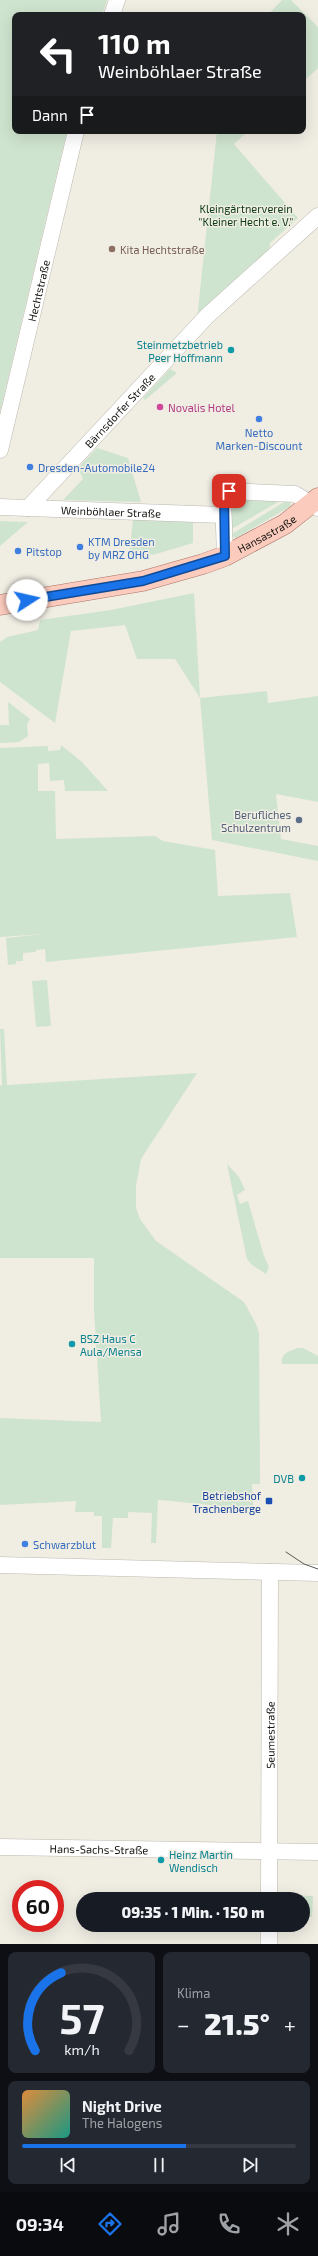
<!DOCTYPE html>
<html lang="de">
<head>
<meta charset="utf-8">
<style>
  body { margin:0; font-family:"Exo 2",sans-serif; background:#242831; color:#f1f3f6; height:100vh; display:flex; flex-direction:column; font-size:15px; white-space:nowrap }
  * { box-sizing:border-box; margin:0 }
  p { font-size:13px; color:#9ea1a6 }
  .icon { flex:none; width:22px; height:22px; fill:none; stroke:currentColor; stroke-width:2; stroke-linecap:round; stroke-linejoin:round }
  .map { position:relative; height:1944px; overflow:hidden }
  .panel { display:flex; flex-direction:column; gap:8px; padding:8px; background:#0d0f14; flex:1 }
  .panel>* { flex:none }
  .guide { position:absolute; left:12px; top:12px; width:294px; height:122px; border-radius:8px; box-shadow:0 4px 16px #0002; background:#202124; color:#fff; overflow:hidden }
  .speed { position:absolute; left:12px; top:1880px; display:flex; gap:8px; font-size:20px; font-weight:700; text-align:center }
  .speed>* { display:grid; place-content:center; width:52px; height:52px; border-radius:50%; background:#171b24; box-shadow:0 4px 16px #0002; line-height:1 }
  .speed .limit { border:6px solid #d22; background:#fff; color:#111 }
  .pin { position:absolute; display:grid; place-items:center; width:34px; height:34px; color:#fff; margin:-17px; border-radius:8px; box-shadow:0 2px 6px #0006 }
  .me { position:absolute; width:44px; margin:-22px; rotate:80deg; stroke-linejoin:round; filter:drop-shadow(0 0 3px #0008) }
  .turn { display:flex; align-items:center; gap:14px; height:84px; padding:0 20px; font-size:18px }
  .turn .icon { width:52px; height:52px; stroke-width:2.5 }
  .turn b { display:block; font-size:28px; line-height:34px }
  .then { display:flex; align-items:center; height:38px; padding:0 20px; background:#0003; gap:8px; font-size:15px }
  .big { font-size:30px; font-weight:800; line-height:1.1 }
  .panel .card { flex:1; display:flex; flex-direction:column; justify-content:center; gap:6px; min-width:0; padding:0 14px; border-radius:8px; background:#242831 }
  .panel .dial { align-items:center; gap:0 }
  .dial svg { height:104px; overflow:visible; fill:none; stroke:#363941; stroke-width:7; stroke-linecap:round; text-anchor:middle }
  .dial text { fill:#f1f3f6; stroke:none }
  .song { display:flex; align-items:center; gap:12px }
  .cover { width:48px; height:48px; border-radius:6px; background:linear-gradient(135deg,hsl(30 70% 55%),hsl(170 70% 35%)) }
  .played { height:4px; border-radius:2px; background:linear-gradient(90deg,#1a73e8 60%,#363941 60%) }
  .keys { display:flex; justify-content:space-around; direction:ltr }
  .heat { display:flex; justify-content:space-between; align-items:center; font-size:22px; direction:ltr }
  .panel .tiles { flex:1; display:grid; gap:8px; grid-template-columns:1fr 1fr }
  .card:last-child { grid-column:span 2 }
  .trip { position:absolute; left:76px; top:1892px; width:234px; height:40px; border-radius:20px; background:#171b24; box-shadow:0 4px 16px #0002; font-weight:800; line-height:40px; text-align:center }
  .tab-bar { display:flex; height:64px; justify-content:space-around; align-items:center; background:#090b0e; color:#9ea1a6 }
  .tab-bar .icon { width:28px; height:28px }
  .tab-bar .on { color:#1a73e8 }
  .tab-bar b { font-size:18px; color:#f1f3f6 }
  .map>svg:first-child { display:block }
</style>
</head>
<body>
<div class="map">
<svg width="318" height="1944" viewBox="0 0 318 1944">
  <rect width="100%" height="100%" fill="#f0ede3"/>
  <g fill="#cfe4cf">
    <polygon points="0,0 107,0 102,15 15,15 15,131 67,131 0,412"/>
    <polygon points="282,0 291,0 318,27 318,68 303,82 303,15 268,15"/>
    <polygon points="217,131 248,131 234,144 298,218 270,243 269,254 197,319"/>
    <polygon points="170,369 177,373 145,400 143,398"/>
    <polygon points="97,448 128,458 141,502 63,500 83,479 78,468"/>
    <polygon points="285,498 228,531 230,502 233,499"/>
    <polygon points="289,499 291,506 236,538 230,535"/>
    <polygon points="133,519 193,520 193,543 156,554 129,558"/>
    <polygon points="0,521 28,522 0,546"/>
    <polygon points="194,593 200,698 267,691 268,703 318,696 318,802 276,794 281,839 318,846 318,861 212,840 200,698 175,659 137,659 125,625 71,631 55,723 0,682 0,642 7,637 38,630 40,620 111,610"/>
    <polygon points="8,702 30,719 27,724 28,736 19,742 0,743 0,725 9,725"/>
    <polygon points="61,745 82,762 108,791 65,791 64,780 50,781 49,763 38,764 38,791 55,791 56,839 155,836 163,841 215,850 218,896 290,893 297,937 46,962 45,949 36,950 36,952 23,953 23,961 16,961 16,964 8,965 6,938 44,934 0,937 0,748 48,746 48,751 60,750"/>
    <polygon points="47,980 51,1026 36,1027 32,981"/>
    <path d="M0 1029H4L7 1085 197 1073 141 1159 136 1186V1208L140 1219 156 1241 244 1302 256 1324 259 1333 260 1484H252L253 1507C221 1508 190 1502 158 1500L156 1543H151L152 1513 128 1512V1518H113L111 1548H102V1516H94V1512H75L76 1501 0 1505V1418L101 1422 94 1310V1258H0V1086L2 1085Z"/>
    <polygon points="227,1164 239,1177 245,1190 237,1195 240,1204 248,1201 264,1256 269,1267 266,1274 252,1265 247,1259"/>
    <path d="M298 1348H303L318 1356V1364H282C280 1353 290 1351 298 1348Z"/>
    <polygon points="285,1895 313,1896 312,1917 303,1916 303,1899 285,1899"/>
  </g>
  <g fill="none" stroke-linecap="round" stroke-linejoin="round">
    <g stroke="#bcb9b0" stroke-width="17">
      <g id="minor">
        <polyline points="112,15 117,0"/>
        <path id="s1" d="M0 450 76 131"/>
        <path id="s2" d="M0 507 223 515"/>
        <path id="s3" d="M28 508 207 316 318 216"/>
        <polyline points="225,556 223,497 229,491 295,494 318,508"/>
        <polyline points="0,1565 318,1573"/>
        <path id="s4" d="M0 1847 318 1852"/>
        <path id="s5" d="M269 1899 270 1572"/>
        <polyline points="269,1944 269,1925"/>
      </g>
    </g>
    <g stroke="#a97464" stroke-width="21">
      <g id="major">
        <path id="s6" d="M0 605 143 581 203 564 225 556 285 524 318 498"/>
      </g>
    </g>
    <use href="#minor" stroke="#fff" stroke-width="16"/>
    <use href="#major" stroke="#fbcbbd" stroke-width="20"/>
    <polyline stroke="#595752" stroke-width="1" points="286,1552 304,1564 318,1569"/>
  </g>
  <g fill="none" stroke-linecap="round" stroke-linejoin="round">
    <g stroke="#114b97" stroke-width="10">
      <polyline id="route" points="27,600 143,581 225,556 224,496 229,491"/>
    </g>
    <use href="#route" stroke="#1a73e8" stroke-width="7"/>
  </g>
  <circle fill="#8d6e63" stroke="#f0ede3" stroke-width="1.5" cx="112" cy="249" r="4"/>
  <g fill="#0f9aa8" stroke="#f0ede3" stroke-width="1.5">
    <circle cx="231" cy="350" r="4"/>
    <circle cx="72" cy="1344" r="4"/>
    <circle cx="302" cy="1478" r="4"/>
    <circle cx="161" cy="1860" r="4"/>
  </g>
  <circle fill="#d1479c" stroke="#f0ede3" stroke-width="1.5" cx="160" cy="407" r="4"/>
  <g fill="#3f7fe0" stroke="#f0ede3" stroke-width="1.5">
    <circle cx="259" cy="419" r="4"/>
    <circle cx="30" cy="467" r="4"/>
    <circle cx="80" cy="547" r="4"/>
    <circle cx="18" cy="551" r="4"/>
    <circle cx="25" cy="1544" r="4"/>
  </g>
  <circle fill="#5c6f8a" stroke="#f0ede3" stroke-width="1.5" cx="299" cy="820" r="4"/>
  <rect fill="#1a4fb4" stroke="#f0ede3" stroke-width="1.5" x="265" y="1497" width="8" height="8" rx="2"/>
  <g text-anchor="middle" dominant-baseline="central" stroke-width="3" stroke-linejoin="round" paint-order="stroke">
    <g font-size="11" fill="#0b3912" stroke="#f0ede3">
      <text x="246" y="208">Kleingärtnerverein<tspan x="246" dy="13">"Kleiner Hecht e. V."</tspan></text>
    </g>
    <g font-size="11" fill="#785e54" stroke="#f0ede3" text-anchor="start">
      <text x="120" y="249">Kita Hechtstraße</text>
    </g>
    <g font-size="11" fill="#151410" stroke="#f0ede3">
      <text stroke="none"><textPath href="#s1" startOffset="164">Hechtstraße</textPath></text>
      <text stroke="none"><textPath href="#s3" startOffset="134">Bärnsdorfer Straße</textPath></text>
      <text stroke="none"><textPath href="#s2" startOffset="111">Weinböhlaer Straße</textPath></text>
      <text stroke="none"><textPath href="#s6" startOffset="278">Hansastraße</textPath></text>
      <text stroke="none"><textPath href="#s5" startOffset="164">Seumestraße</textPath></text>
      <text stroke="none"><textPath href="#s4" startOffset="99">Hans-Sachs-Straße</textPath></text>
    </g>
    <g font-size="11" fill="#0d838f" stroke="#f0ede3" text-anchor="end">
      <text x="223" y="344">Steinmetzbetrieb<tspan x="223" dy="13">Peer Hoffmann</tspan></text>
      <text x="80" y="1338" text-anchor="start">BSZ Haus C<tspan x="80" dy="13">Aula/Mensa</tspan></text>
      <text x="294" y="1478">DVB</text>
      <text x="169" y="1854" text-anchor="start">Heinz Martin<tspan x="169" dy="13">Wendisch</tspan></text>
    </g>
    <g font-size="11" fill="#b23c85" stroke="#f0ede3" text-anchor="start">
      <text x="168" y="407">Novalis Hotel</text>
    </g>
    <g font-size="11" fill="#366cbe" stroke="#f0ede3" text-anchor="start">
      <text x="259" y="432" text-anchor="middle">Netto<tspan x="259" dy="13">Marken-Discount</tspan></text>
      <text x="38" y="467">Dresden-Automobile24</text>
      <text x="88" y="541">KTM Dresden<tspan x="88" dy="13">by MRZ OHG</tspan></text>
      <text x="26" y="551">Pitstop</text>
      <text x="33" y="1544">Schwarzblut</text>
    </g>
    <g font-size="11" fill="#4e5e75" stroke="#f0ede3" text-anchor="end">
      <text x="291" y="814">Berufliches<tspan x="291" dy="13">Schulzentrum</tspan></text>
    </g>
    <g font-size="11" fill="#164399" stroke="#f0ede3" text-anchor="end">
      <text x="261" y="1495">Betriebshof<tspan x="261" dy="13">Trachenberge</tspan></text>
    </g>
  </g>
</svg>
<div class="speed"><div class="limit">60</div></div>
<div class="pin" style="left:229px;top:491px;background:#d93025"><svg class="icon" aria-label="arrive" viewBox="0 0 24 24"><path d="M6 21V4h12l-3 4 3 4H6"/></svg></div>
<svg class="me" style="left:27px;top:600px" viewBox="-20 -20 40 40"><circle r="19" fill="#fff"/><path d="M0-13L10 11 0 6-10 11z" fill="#1a73e8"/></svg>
<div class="trip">09:35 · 1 Min. · 150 m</div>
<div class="guide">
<div class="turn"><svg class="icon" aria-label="left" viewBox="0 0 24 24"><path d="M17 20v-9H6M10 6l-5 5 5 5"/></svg><div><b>110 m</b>Weinböhlaer Straße</div></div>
<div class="then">Dann<svg class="icon" aria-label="arrive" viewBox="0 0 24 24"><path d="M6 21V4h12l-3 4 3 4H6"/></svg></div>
</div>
</div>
<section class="panel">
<div class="tiles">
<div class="card dial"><svg viewBox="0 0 100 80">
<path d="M14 69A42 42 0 1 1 86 69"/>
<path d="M14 69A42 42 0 0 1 34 9" stroke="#1a73e8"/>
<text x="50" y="56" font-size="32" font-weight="700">57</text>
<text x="50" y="72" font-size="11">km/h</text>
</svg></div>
<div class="card"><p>Klima</p>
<div class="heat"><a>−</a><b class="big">21.5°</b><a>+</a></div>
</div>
<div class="card">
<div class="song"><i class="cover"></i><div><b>Night Drive</b><p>The Halogens</p></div></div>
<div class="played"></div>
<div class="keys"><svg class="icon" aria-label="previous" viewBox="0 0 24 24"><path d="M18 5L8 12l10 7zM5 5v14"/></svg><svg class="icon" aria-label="pause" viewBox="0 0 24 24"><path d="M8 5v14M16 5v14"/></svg><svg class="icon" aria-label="next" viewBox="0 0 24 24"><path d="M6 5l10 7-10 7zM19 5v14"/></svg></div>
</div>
</div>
</section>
<nav class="tab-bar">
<b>09:34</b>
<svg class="icon on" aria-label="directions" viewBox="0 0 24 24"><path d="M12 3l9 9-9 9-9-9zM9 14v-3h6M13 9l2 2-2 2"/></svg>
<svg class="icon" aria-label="music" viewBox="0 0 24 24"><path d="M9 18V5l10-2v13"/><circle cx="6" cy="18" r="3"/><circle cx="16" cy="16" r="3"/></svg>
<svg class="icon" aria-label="phone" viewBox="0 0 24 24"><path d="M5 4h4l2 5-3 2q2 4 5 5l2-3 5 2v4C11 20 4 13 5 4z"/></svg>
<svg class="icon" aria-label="climate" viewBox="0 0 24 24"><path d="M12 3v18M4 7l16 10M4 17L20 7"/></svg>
</nav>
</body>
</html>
